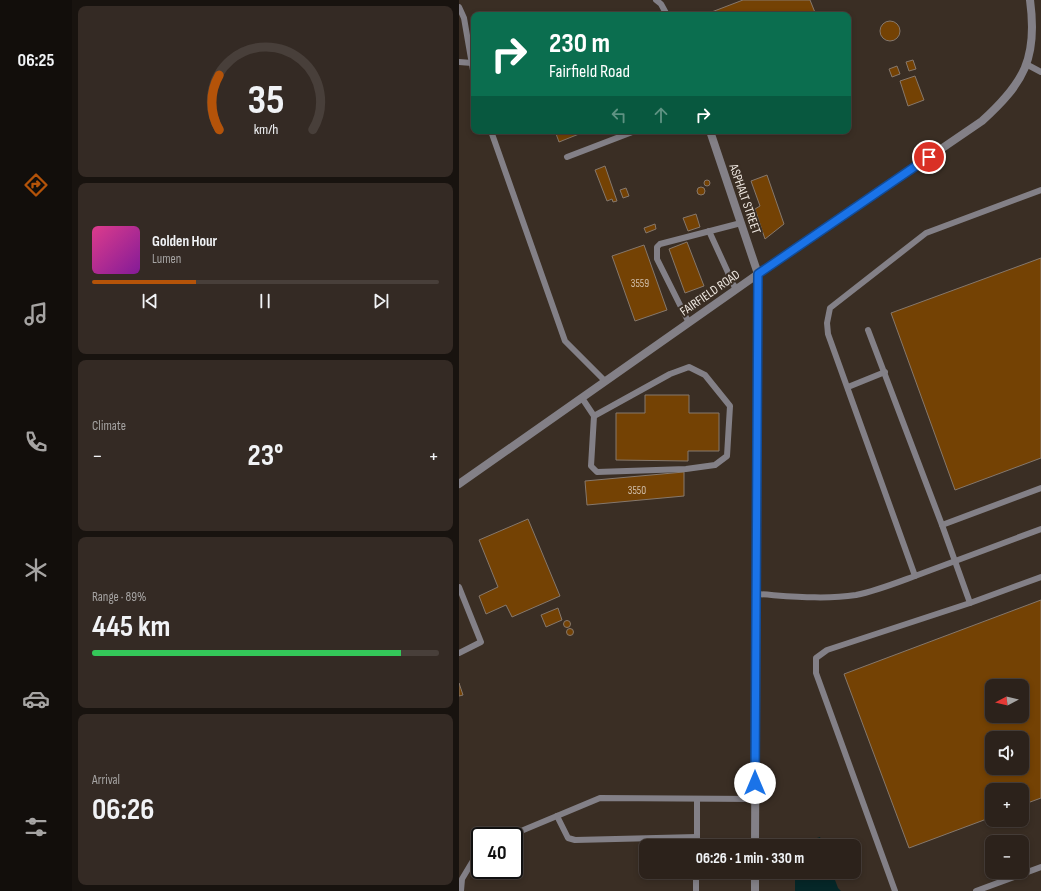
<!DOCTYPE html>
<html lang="en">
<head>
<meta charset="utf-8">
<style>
  body { margin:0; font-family:"Sofia Sans Condensed",sans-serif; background:#342a24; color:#f1f3f6; height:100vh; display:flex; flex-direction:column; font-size:15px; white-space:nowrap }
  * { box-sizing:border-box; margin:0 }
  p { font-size:13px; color:#a6a4a3 }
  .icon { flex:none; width:22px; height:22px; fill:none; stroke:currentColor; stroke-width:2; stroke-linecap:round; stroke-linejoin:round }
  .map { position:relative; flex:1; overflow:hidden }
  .sheet { display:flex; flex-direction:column; gap:6px; padding:6px; background:#18130f; width:387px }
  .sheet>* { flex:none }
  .hud { position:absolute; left:12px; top:12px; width:380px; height:122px; border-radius:8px; box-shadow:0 2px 6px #0003,0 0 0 1px #483f3a; background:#0b6e4f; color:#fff; overflow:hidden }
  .needle { width:26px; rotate:263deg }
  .tools { position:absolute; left:526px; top:679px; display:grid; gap:8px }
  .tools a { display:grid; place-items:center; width:44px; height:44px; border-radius:8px; background:#2c221b; box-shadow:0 2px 6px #0003,0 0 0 1px #483f3a; font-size:20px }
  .speed { position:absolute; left:12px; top:827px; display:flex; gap:8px; font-size:20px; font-weight:700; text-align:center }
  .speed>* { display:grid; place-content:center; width:52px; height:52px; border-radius:50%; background:#2c221b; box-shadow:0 2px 6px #0003,0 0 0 1px #483f3a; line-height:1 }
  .speed .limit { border:2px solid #111; border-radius:6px; background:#fff; color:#111 }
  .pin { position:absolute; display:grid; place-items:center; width:34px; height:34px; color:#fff; margin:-17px; border:2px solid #fff; border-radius:50%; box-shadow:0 1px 4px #0007 }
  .me { position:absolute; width:44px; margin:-22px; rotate:0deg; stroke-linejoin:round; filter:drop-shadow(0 0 3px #0008) }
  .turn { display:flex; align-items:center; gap:14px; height:84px; padding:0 12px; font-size:18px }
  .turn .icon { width:52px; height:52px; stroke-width:2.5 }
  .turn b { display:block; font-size:28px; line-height:34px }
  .lanes { display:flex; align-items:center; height:38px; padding:0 12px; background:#0003; justify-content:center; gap:20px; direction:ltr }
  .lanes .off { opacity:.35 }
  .big { font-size:30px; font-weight:700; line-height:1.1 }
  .sheet .tile { flex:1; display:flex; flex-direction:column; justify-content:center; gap:6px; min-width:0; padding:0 14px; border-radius:8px; background:#342a24 }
  .sheet .dial { align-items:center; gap:0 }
  .dial svg { height:104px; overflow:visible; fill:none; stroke:#483f3a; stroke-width:7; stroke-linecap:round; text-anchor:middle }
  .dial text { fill:#f1f3f6; stroke:none }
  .song { display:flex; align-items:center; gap:12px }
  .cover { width:48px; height:48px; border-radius:6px; background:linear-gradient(135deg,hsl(330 70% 55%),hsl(290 70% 35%)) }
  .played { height:4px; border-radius:2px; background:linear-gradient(90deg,#b45309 30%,#483f3a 30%) }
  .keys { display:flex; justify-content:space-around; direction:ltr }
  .heat { display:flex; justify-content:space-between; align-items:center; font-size:22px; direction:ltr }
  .charge { height:6px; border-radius:3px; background:linear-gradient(90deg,#34c759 89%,#483f3a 0) }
  .trip { position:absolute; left:180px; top:839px; width:222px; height:40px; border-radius:8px; background:#2c221b; box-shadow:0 2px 6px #0003,0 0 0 1px #483f3a; font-weight:700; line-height:40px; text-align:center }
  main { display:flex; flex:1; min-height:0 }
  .tabs { display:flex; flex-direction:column; width:72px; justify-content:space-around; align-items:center; background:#120e0b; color:#a6a4a3 }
  .tabs .icon { width:28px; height:28px }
  .tabs .on { color:#b45309 }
  .tabs b { font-size:18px; color:#f1f3f6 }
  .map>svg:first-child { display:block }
</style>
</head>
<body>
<main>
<nav class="tabs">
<b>06:25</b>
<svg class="icon on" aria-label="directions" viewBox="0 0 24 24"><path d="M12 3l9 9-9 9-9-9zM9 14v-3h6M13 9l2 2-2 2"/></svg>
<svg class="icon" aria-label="music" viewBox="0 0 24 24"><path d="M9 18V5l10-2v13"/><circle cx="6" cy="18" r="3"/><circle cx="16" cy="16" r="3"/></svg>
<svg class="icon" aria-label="phone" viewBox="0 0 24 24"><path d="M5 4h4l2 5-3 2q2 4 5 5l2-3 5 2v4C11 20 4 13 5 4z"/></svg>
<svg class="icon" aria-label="climate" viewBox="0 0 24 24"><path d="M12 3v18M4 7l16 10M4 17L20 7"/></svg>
<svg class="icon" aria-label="car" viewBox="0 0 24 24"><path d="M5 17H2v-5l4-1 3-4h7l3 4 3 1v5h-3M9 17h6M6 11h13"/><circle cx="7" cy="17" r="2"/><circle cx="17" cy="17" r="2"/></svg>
<svg class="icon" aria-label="filters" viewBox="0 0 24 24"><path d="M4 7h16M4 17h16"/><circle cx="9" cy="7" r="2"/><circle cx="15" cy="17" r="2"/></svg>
</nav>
<section class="sheet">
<div class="tile dial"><svg viewBox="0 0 100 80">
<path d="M14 69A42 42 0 1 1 86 69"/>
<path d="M14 69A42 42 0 0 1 14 27" stroke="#b45309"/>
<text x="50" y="56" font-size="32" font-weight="700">35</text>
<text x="50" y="72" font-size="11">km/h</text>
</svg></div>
<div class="tile">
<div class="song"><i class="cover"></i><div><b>Golden Hour</b><p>Lumen</p></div></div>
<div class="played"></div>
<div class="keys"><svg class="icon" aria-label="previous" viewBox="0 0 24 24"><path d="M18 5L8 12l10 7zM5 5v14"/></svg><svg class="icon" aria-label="pause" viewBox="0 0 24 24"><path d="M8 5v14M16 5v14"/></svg><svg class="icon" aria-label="next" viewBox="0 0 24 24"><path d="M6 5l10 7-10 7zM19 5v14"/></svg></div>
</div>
<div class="tile"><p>Climate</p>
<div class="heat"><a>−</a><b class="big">23°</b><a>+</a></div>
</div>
<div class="tile"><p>Range · 89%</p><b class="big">445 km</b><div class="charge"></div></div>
<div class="tile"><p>Arrival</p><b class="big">06:26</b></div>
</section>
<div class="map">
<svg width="582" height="891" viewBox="0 0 582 891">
  <rect width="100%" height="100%" fill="#3a2e24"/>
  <g fill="#052728">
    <polygon points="361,837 364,846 337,846 337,845"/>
    <polygon points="336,872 373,872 379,888 382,891 336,891"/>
  </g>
  <g fill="#744204" stroke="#86786c" fill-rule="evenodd">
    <polygon points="284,0 351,0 357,15 251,15 250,13"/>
    <circle cx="431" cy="31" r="10"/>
    <polygon points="454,60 457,69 450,71 447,62"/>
    <polygon points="438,66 441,74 433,77 430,69"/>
    <polygon points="456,76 465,100 449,106 441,81"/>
    <polygon points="96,131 124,131 125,132 100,142"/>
    <polygon points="146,166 158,201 154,202 153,199 148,201 136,170"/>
    <polygon points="308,175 325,224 306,239 296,209 301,206 292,181"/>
    <circle cx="248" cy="183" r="3"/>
    <circle cx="242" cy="191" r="4"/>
    <polygon points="167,188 170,196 164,198 161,190"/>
    <polygon points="237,214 241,227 229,231 224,218"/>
    <polygon points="196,224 197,229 187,233 185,228"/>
    <polygon points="228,242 245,286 226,293 210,249"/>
    <polygon points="185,245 208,310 176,321 153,256"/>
    <polygon points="582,258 582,458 496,490 432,313"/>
    <polygon points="186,395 230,395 230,413 260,413 260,451 229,451 229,461 157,460 157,413 186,413"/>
    <polygon points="225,472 225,496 128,505 126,481"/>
    <polygon points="69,519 101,596 53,617 47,605 27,614 20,596 39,587 20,540"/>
    <path d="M582 600V798L563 805V790H533V817L450 848 385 674ZM533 686H563V716H533ZM533 738H563V768H533Z"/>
    <polygon points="99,608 103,620 87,627 82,615"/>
    <circle cx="108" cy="624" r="3.5"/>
    <circle cx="111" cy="632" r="3.5"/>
    <polygon points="0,683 4,695 0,696"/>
  </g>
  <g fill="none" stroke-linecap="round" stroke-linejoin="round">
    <g stroke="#838087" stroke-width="6">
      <polyline points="197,0 202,4 208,15"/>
      <polyline points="0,7 5,18 15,76"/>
      <polyline points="0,62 13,63"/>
      <polyline points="567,64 582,72"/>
      <polyline points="32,131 106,341 146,381"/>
      <polyline points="108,157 176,131"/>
      <polyline points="582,190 467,233 371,308 368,323 369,334 456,576 582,529"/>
      <polyline points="250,231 277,290"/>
      <polyline points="230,323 198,259 198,247 201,244 282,223"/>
      <polyline points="409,330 483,525"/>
      <polyline points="389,387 426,372"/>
      <polyline points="123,398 135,416 132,466 138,472 227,469 256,465 268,456 271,406 246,375 230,367 211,374 135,416"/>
      <polyline points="0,587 22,642 0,653"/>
      <path d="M298 594C330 596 364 600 397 595 417 591 437 583 456 576"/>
      <polyline points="511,603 483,525 582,488"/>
      <polyline points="98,816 109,838 116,840 238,837"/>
      <polyline points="50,836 141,798 296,799"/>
      <polyline points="238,846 238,799"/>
      <polyline points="2,891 3,879 21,849"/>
      <polyline points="237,891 237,872"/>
      <polyline points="436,891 357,673 357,658 368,650 511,603 582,577"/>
      <polyline points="517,891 582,867"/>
    </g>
    <path stroke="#838087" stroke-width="8" d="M251 131 299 274 523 121C565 83 579 58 571 0"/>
    <g stroke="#838087" stroke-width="8">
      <polyline points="0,484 299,274"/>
      <polyline points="296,846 299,274"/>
      <polyline points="296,891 296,872"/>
    </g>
  </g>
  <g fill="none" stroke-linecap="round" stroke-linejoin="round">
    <g stroke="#114b97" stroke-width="10">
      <polyline id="route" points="296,783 299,274 470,157"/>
    </g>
    <use href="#route" stroke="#1a73e8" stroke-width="7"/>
  </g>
  <g text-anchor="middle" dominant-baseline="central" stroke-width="4" stroke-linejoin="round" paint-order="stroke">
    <g font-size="11" fill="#d0beaa">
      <text x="181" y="283">3559</text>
      <text x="178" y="490">3550</text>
    </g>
    <g font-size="13" fill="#efe8e1" stroke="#3a2e24">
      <text transform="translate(286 199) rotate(71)">ASPHALT STREET</text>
      <text transform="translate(251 293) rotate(-35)">FAIRFIELD ROAD</text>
    </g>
  </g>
</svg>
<div class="tools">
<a><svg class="needle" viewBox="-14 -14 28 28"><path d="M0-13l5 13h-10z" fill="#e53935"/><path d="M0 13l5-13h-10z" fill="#a6a4a3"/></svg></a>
<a><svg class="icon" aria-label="sound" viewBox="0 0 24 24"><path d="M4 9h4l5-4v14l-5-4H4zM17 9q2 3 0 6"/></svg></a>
<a>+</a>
<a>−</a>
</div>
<div class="speed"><div class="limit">40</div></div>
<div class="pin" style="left:470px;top:157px;background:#d93025"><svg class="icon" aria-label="arrive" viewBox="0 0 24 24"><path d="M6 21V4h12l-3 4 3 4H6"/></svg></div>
<svg class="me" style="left:296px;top:783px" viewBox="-20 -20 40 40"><circle r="19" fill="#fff"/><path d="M0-13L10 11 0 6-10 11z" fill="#1a73e8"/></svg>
<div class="trip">06:26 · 1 min · 330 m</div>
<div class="hud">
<div class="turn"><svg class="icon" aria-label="right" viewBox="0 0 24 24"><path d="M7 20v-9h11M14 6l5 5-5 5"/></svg><div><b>230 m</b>Fairfield Road</div></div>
<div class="lanes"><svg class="icon off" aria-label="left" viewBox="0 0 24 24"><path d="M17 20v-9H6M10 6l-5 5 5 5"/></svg><svg class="icon off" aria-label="ahead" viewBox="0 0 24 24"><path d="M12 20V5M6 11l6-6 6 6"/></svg><svg class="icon" aria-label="right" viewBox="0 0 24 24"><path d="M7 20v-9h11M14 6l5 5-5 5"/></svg></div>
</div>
</div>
</main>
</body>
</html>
